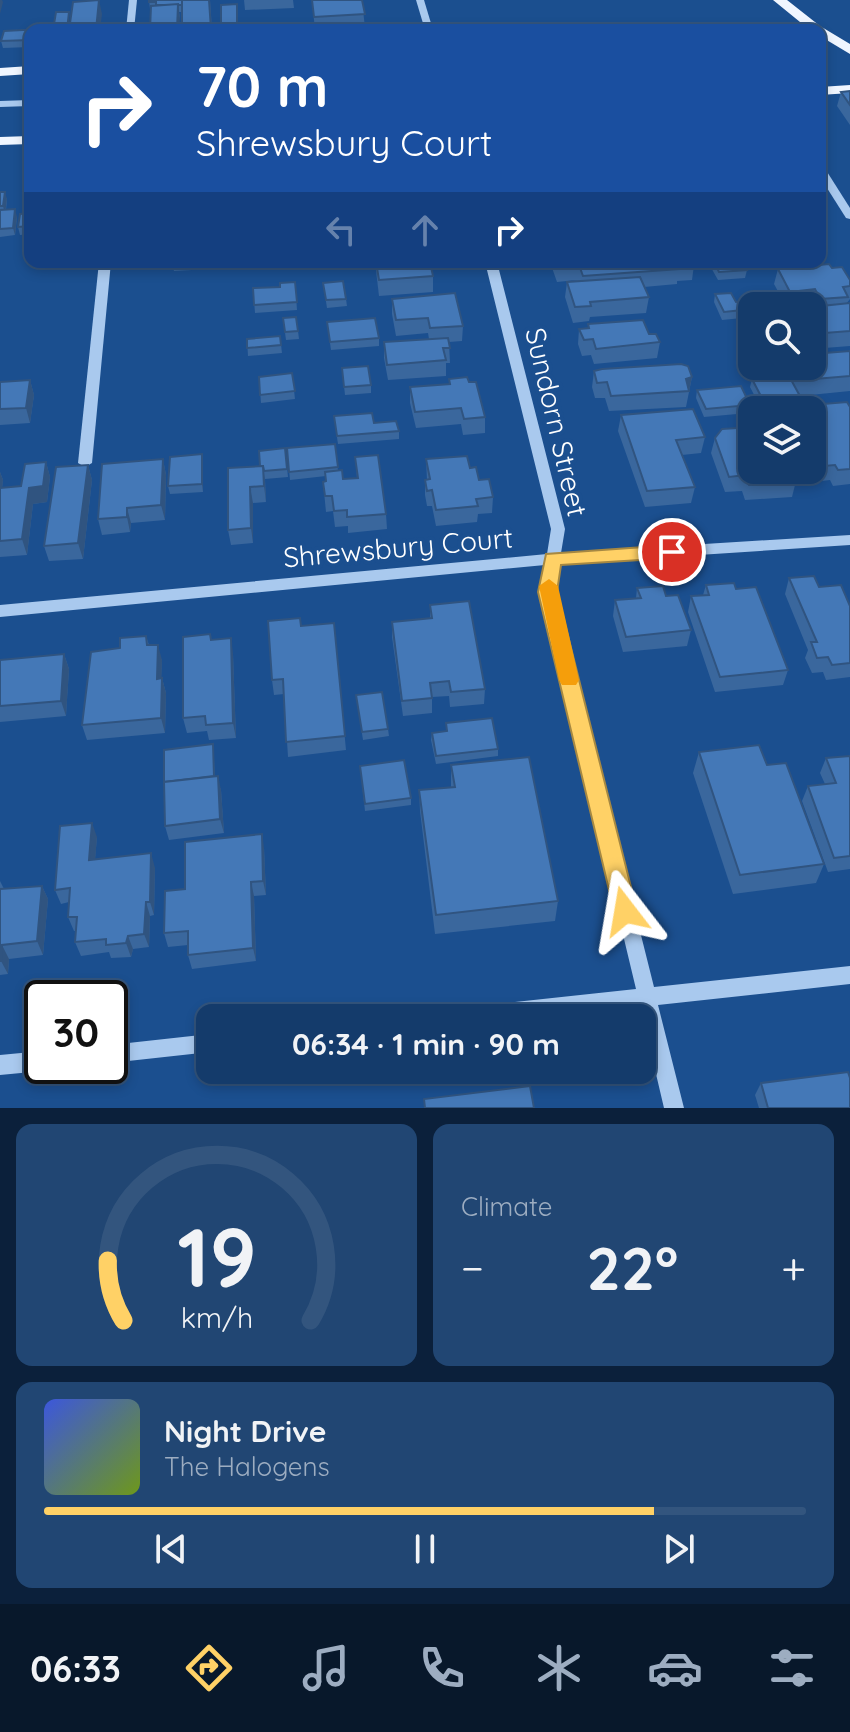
<!DOCTYPE html>
<html lang="en">
<head>
<meta charset="utf-8">
<style>
  body { margin:0; font-family:Quicksand,sans-serif; background:#214673; color:#f1f3f6; height:100vh; display:flex; flex-direction:column; font-size:30px; white-space:nowrap }
  * { box-sizing:border-box; margin:0 }
  p { font-size:26px; color:#9dadc1 }
  .icon { flex:none; width:44px; height:44px; fill:none; stroke:currentColor; stroke-width:2; stroke-linecap:round; stroke-linejoin:round }
  .map { position:relative; height:1108px; overflow:hidden }
  .drawer { display:flex; flex-direction:column; gap:16px; padding:16px; background:#0b203b; flex:1 }
  .drawer>* { flex:none }
  .hud { position:absolute; left:24px; top:24px; width:802px; height:244px; border-radius:16px; box-shadow:0 4px 12px #0003,0 0 0 2px #33557e; background:#1a4fa0; color:#fff; overflow:hidden }
  .fabs { position:absolute; left:738px; top:292px; display:grid; gap:16px }
  .fabs a { display:grid; place-items:center; width:88px; height:88px; border-radius:16px; background:#143b6b; box-shadow:0 4px 12px #0003,0 0 0 2px #33557e; font-size:40px }
  .speed { position:absolute; left:24px; top:980px; display:flex; gap:16px; font-size:40px; font-weight:700; text-align:center }
  .speed>* { display:grid; place-content:center; width:104px; height:104px; border-radius:50%; background:#143b6b; box-shadow:0 4px 12px #0003,0 0 0 2px #33557e; line-height:1 }
  .speed .limit { border:4px solid #111; border-radius:12px; background:#fff; color:#111 }
  .pin { position:absolute; display:grid; place-items:center; width:68px; height:68px; color:#fff; margin:-34px; border:4px solid #fff; border-radius:50%; box-shadow:0 2px 8px #0007 }
  .me { position:absolute; width:88px; margin:-44px; rotate:346deg; stroke-linejoin:round; filter:drop-shadow(0 0 6px #0008) }
  .turn { display:flex; align-items:center; gap:28px; height:168px; padding:0 40px; font-size:36px }
  .turn .icon { width:104px; height:104px; stroke-width:2.5 }
  .turn b { display:block; font-size:56px; line-height:68px }
  .lanes { display:flex; align-items:center; height:76px; padding:0 40px; background:#0003; justify-content:center; gap:40px; direction:ltr }
  .lanes .off { opacity:.35 }
  .big { font-size:60px; font-weight:700; line-height:1.1 }
  .drawer .widget { flex:1; display:flex; flex-direction:column; justify-content:center; gap:12px; min-width:0; padding:0 28px; border-radius:16px; background:#214673 }
  .drawer .dial { align-items:center; gap:0 }
  .dial svg { height:208px; overflow:visible; fill:none; stroke:#33557e; stroke-width:7; stroke-linecap:round; text-anchor:middle }
  .dial text { fill:#f1f3f6; stroke:none }
  .song { display:flex; align-items:center; gap:24px }
  .cover { width:96px; height:96px; border-radius:12px; background:linear-gradient(135deg,hsl(230 70% 55%),hsl(80 70% 35%)) }
  .played { height:8px; border-radius:4px; background:linear-gradient(90deg,#ffd166 80%,#33557e 80%) }
  .keys { display:flex; justify-content:space-around; direction:ltr }
  .heat { display:flex; justify-content:space-between; align-items:center; font-size:44px; direction:ltr }
  .drawer .tiles { flex:1; display:grid; gap:16px; grid-template-columns:1fr 1fr }
  .widget:last-child { grid-column:span 2 }
  .trip { position:absolute; left:196px; top:1004px; width:460px; height:80px; border-radius:16px; background:#143b6b; box-shadow:0 4px 12px #0003,0 0 0 2px #33557e; font-weight:700; line-height:80px; text-align:center }
  .tab-bar { display:flex; height:128px; justify-content:space-around; align-items:center; background:#08182b; color:#9dadc1 }
  .tab-bar .icon { width:56px; height:56px }
  .tab-bar .selected { color:#ffd166 }
  .tab-bar b { font-size:36px; color:#f1f3f6 }
  .map>svg:first-child { display:block }
</style>
</head>
<body>
<div class="map">
<svg width="850" height="1108" viewBox="0 0 850 1108">
  <rect width="100%" height="100%" fill="#1b4f8f"/>
  <g fill="none" stroke-linecap="round" stroke-linejoin="round">
    <g fill="#a9c9ee" fill-rule="evenodd">
      <polygon points="129,0 137,0 134,30 126,30"/>
      <polygon points="416,0 424,0 433,30 425,30"/>
      <polygon points="30,100 30,106 0,107 0,101"/>
      <polygon points="820,166 824,167 850,208 850,219 846,218 820,177"/>
      <polygon points="99,262 111,262 92,463 85,467 78,463"/>
      <polygon points="485,262 497,262 565,529 561,553 850,535 850,545 560,564 555,592 654,987 850,966 850,984 658,1005 684,1108 664,1108 640,1006 534,1018 441,1018 443,1012 450,1009 636,989 541,592 545,565 0,617 0,605 547,554 551,529"/>
      <polygon points="210,1034 210,1052 110,1063 110,1045"/>
      <polygon points="42,1051 42,1066 49,1066 49,1068 42,1071 0,1075 0,1055"/>
    </g>
    <g fill="#f0f6ff" fill-rule="evenodd">
      <polygon points="773,0 787,0 820,26 850,44 850,54 820,36 820,30 725,30 731,26 800,22"/>
      <polygon points="30,66 30,74 0,76 0,68"/>
      <polygon points="850,85 850,93 820,95 820,87"/>
      <polygon points="30,136 30,144 0,145 0,137"/>
    </g>
  </g>
  <g fill="#3a679d">
    <polygon points="149,0 210,0 212,30 182,30 182,12 179,12 180,18 150,9"/>
    <polygon points="244,0 293,0 294,8 245,10"/>
    <polygon points="312,0 362,0 365,28 315,30"/>
    <polygon points="30,30 30,47 3,48 1,41"/>
    <polygon points="850,91 850,125 837,106 841,92"/>
    <polygon points="30,159 30,234 20,235 18,227 26,213 23,202"/>
    <polygon points="0,192 7,199 6,210 17,217 15,235 0,237"/>
    <polygon points="820,231 825,239 820,255"/>
    <polygon points="164,262 240,262 227,263 227,268 174,271 172,264 165,264"/>
    <polygon points="318,262 349,262 349,267 320,269"/>
    <polygon points="375,262 433,276 433,292 379,296"/>
    <polygon points="550,262 693,262 694,265 692,280 677,281 677,284 644,287 649,297 646,313 590,317 589,321 573,323 565,297 567,282 577,280 557,282"/>
    <polygon points="709,262 743,262 747,270 745,278 718,280 709,264"/>
    <polygon points="763,262 816,262 816,264 766,267"/>
    <polygon points="832,268 850,280 850,299 846,304 850,303 850,346 812,349 812,307 811,305 786,306 774,284 778,269"/>
    <polygon points="295,282 297,310 255,313 253,288 280,287"/>
    <polygon points="323,283 346,299 347,306 327,308"/>
    <polygon points="715,294 752,306 752,317 722,320 714,302"/>
    <polygon points="392,299 463,326 462,341 449,342 450,363 446,363 446,376 388,380 384,358 384,342 429,339 428,333 396,336 392,314"/>
    <polygon points="283,318 298,331 299,339 286,340"/>
    <polygon points="327,322 379,338 379,346 331,350"/>
    <polygon points="588,324 649,334 660,342 657,358 594,364 591,355 582,356 578,344 579,329 588,328"/>
    <polygon points="280,336 282,353 248,356 247,339"/>
    <polygon points="850,351 850,391 800,396 801,398 799,406 850,407 850,484 833,486 830,480 806,483 800,470 812,470 812,410 799,406 762,410 750,387 752,379 791,380 787,371 788,366 812,366"/>
    <polygon points="342,368 371,385 371,393 345,395"/>
    <polygon points="594,371 692,377 686,407 609,411 605,398 595,398 592,387"/>
    <polygon points="292,373 295,399 261,403 259,377"/>
    <polygon points="449,379 469,382 485,417 485,433 463,435 461,424 416,428 410,403 410,387 449,384"/>
    <polygon points="30,380 34,395 30,423 0,425 0,382"/>
    <polygon points="697,390 750,405 748,413 704,417 696,398"/>
    <polygon points="621,415 705,437 701,453 682,455 695,487 691,503 645,507 618,431"/>
    <polygon points="374,423 399,431 399,439 338,444 335,424"/>
    <polygon points="715,438 796,481 792,497 745,500 742,491 725,492 711,453"/>
    <polygon points="335,444 338,471 343,479 357,478 355,457 386,514 387,529 348,533 348,526 335,527 333,511 326,512 323,482 326,481 326,476 290,480 287,448"/>
    <polygon points="285,448 288,477 265,479 266,502 253,503 253,543 231,545 228,530 260,466"/>
    <polygon points="163,459 166,475 165,520 131,523 130,532 102,535 98,519"/>
    <polygon points="426,459 470,468 493,497 492,513 478,514 477,522 436,526 432,506 427,506 425,495 425,480 427,480"/>
    <polygon points="46,462 50,477 47,502 33,504 27,555 0,557 0,472 3,480 2,488 21,486"/>
    <polygon points="203,462 203,492 170,494 168,486"/>
    <polygon points="88,465 92,480 83,559 49,561 44,546"/>
    <polygon points="789,578 819,587 850,606 850,677 826,680 823,672 812,673 805,658 808,650 785,594"/>
    <polygon points="706,585 736,589 788,670 783,685 715,692 688,612 691,596 703,595"/>
    <polygon points="637,588 666,596 691,630 687,646 623,652 613,616 615,600 636,598"/>
    <polygon points="430,605 485,689 484,704 450,707 449,696 432,697 432,713 403,716 392,637 392,622 430,618"/>
    <polygon points="334,623 346,750 288,757 284,694 274,695 272,680 301,626"/>
    <polygon points="146,636 149,645 162,660 161,679 162,678 166,693 165,733 87,740 82,725 120,648"/>
    <polygon points="211,640 233,654 236,738 209,740 207,731 187,733 183,718"/>
    <polygon points="64,654 69,669 66,716 0,722 0,660"/>
    <polygon points="356,695 388,729 389,736 363,740"/>
    <polygon points="446,723 498,749 498,756 436,764 431,740 432,733 446,731"/>
    <polygon points="213,744 215,776 221,790 224,833 169,840 165,826"/>
    <polygon points="699,752 767,765 824,864 816,883 733,894 693,773"/>
    <polygon points="850,756 850,869 828,872 802,801 808,786 825,784 820,773 826,758"/>
    <polygon points="451,765 558,901 555,921 435,934 420,811 419,790 451,787"/>
    <polygon points="360,766 411,798 411,805 365,811"/>
    <polygon points="97,837 95,859 155,868 154,915 150,916 149,947 133,949 131,957 111,958 109,952 81,956 75,942 76,931 74,931 68,917 69,902 61,904 55,890"/>
    <polygon points="264,848 266,895 254,896 256,961 192,969 188,955 188,945 168,947 164,933 185,889"/>
    <polygon points="0,881 4,889 42,886 48,899 43,955 9,959 8,974 0,975"/>
    <polygon points="761,1083 850,1108 759,1108 755,1095"/>
  </g>
  <g fill="#305480">
    <polygon points="0,0 2,0 3,2 0,14"/>
    <polygon points="99,0 102,14 100,30 96,30"/>
    <polygon points="178,4 180,18 179,30 177,30"/>
    <polygon points="5,192 7,199 5,214 3,206"/>
    <polygon points="15,209 17,217 15,235 13,228"/>
    <polygon points="692,377 689,391 686,379"/>
    <polygon points="30,380 34,395 30,423 26,408"/>
    <polygon points="202,454 203,462 203,492 202,484"/>
    <polygon points="163,459 166,475 165,520 161,505"/>
    <polygon points="46,462 50,477 47,502 33,504 27,555 22,539 29,488"/>
    <polygon points="88,465 92,480 83,559 78,543"/>
    <polygon points="263,466 265,481 266,502 264,486"/>
    <polygon points="0,472 3,480 1,501 0,498"/>
    <polygon points="250,487 253,503 253,543 251,528"/>
    <polygon points="127,508 131,523 130,532 127,517"/>
    <polygon points="231,638 233,654 236,738 233,723"/>
    <polygon points="158,645 162,660 161,694 157,679"/>
    <polygon points="64,654 69,669 66,716 61,701"/>
    <polygon points="162,678 166,693 165,733 161,718"/>
    <polygon points="218,776 221,790 224,833 220,819"/>
    <polygon points="92,823 97,837 94,874 89,860"/>
    <polygon points="262,834 264,848 266,895 263,881"/>
    <polygon points="151,853 155,868 154,915 150,902"/>
    <polygon points="251,882 254,896 256,961 253,948"/>
    <polygon points="42,886 48,899 43,955 37,941"/>
    <polygon points="146,902 150,916 149,947 144,934"/>
    <polygon points="128,936 133,949 131,957 126,943"/>
    <polygon points="2,945 9,959 8,974 1,961"/>
  </g>
  <g fill="#4478b7" stroke="#305480" stroke-width="2">
    <polygon points="99,0 96,30 69,30 73,2"/>
    <polygon points="149,0 182,0 182,5 156,5 156,2 149,2"/>
    <polygon points="182,0 209,0 211,29 182,30"/>
    <polygon points="312,0 362,0 365,14 314,17"/>
    <polygon points="178,4 177,30 150,30 151,6"/>
    <polygon points="237,4 237,30 221,30 221,5"/>
    <polygon points="56,12 69,12 67,30 53,30"/>
    <polygon points="732,25 735,30 643,30"/>
    <polygon points="42,29 42,30 30,30 30,40 1,41 4,31"/>
    <polygon points="850,91 850,105 841,92"/>
    <polygon points="30,159 30,202 23,202"/>
    <polygon points="0,192 5,192 3,206 0,206"/>
    <polygon points="15,209 13,228 0,229 0,210"/>
    <polygon points="30,213 30,226 18,227 20,214"/>
    <polygon points="820,231 825,239 820,240"/>
    <polygon points="376,262 430,262 433,276 379,280"/>
    <polygon points="556,262 693,262 694,265 678,266 679,269 583,276 579,265 558,267"/>
    <polygon points="714,262 743,262 747,270 719,272"/>
    <polygon points="829,264 832,268 842,267 850,280 850,286 843,287 848,297 820,299 815,289 790,292 778,269"/>
    <polygon points="640,277 649,297 590,302 591,306 575,307 567,282"/>
    <polygon points="343,281 346,299 326,300 323,283"/>
    <polygon points="295,282 297,302 254,305 253,288 280,287 280,283"/>
    <polygon points="455,293 463,326 430,328 428,318 396,320 392,299"/>
    <polygon points="731,293 736,302 761,299 765,306 752,306 752,309 724,312 715,294"/>
    <polygon points="850,303 850,331 812,334 812,307"/>
    <polygon points="296,317 298,331 285,332 283,318"/>
    <polygon points="375,318 379,338 330,342 327,322"/>
    <polygon points="643,320 649,334 656,334 660,342 596,349 593,339 584,340 579,329 589,328 588,324"/>
    <polygon points="280,336 281,345 247,348 247,339"/>
    <polygon points="448,338 450,348 443,348 446,360 387,365 384,342"/>
    <polygon points="850,351 850,376 803,380 796,366 812,366 812,354"/>
    <polygon points="681,364 688,366 692,377 686,379 689,391 611,396 607,382 597,383 594,371 602,369"/>
    <polygon points="368,366 371,385 344,387 342,368"/>
    <polygon points="292,373 295,391 260,395 259,377"/>
    <polygon points="789,376 801,398 764,402 752,379"/>
    <polygon points="467,377 469,382 476,382 485,417 464,419 461,408 415,412 410,387 450,384 449,379"/>
    <polygon points="30,380 26,408 0,409 0,382"/>
    <polygon points="741,386 750,405 706,409 697,390"/>
    <polygon points="847,402 850,407 850,469 838,470 835,465 812,467 812,410 798,410 799,406"/>
    <polygon points="693,409 705,437 676,440 695,487 647,491 621,415"/>
    <polygon points="372,413 374,423 396,421 399,431 337,436 334,416"/>
    <polygon points="752,427 752,470 792,470 796,481 749,485 745,475 729,477 715,438 722,429"/>
    <polygon points="335,444 338,467 289,472 287,448"/>
    <polygon points="285,448 287,469 264,471 263,466 260,466 259,451"/>
    <polygon points="202,454 202,484 168,486 170,457"/>
    <polygon points="378,455 386,514 347,517 347,510 334,511 332,496 325,496 323,482 326,481 325,472 342,470 343,479 358,478 355,457"/>
    <polygon points="467,456 470,468 476,467 479,480 489,479 493,497 476,499 478,506 436,510 432,490 427,491 425,480 430,479 426,459"/>
    <polygon points="163,459 161,505 127,508 127,517 98,519 102,464"/>
    <polygon points="46,462 43,486 29,488 22,539 0,541 0,488 21,486 25,464"/>
    <polygon points="88,465 78,543 44,546 56,467"/>
    <polygon points="263,466 264,486 250,487 251,528 228,530 228,468"/>
    <polygon points="814,576 819,587 841,585 850,606 850,663 832,665 828,657 817,658 811,642 817,642 789,578"/>
    <polygon points="734,583 736,589 756,587 788,670 720,677 691,596 709,595 706,585"/>
    <polygon points="663,586 666,596 678,595 691,630 626,637 615,600 641,598 637,588"/>
    <polygon points="469,601 485,689 451,692 449,681 430,683 432,698 402,701 392,622 432,618 430,605"/>
    <polygon points="300,618 301,626 334,623 345,736 286,742 283,679 272,680 268,621"/>
    <polygon points="210,634 211,640 231,638 233,723 206,725 205,716 183,718 183,637"/>
    <polygon points="146,636 147,645 158,645 157,679 162,678 161,718 82,725 91,652 120,648 120,638"/>
    <polygon points="64,654 61,701 0,706 0,660"/>
    <polygon points="382,692 388,729 362,732 356,695"/>
    <polygon points="492,718 498,749 436,756 432,733 447,731 446,723"/>
    <polygon points="213,744 214,776 164,782 164,750"/>
    <polygon points="759,745 767,765 786,763 824,864 740,875 699,752"/>
    <polygon points="850,756 850,856 834,858 808,786 836,783 826,758"/>
    <polygon points="529,757 558,901 436,915 419,790 455,787 451,765"/>
    <polygon points="404,760 411,798 365,804 360,766"/>
    <polygon points="218,776 220,819 165,826 164,782"/>
    <polygon points="92,823 89,860 151,853 150,902 146,902 144,934 128,936 126,943 106,945 106,939 75,942 77,917 68,917 70,888 55,890 60,826"/>
    <polygon points="262,834 263,881 251,882 253,948 188,955 188,931 164,933 165,891 185,889 185,842"/>
    <polygon points="42,886 37,941 2,945 1,961 0,961 0,889"/>
    <polygon points="848,1072 850,1078 850,1108 768,1108 761,1083"/>
    <polygon points="530,1086 534,1108 425,1108 424,1099"/>
  </g>
  <polygon fill="#ffd166" stroke="#a68842" stroke-width="2" points="672,545 681,552 672,558 561,565 557,592 637,911 633,918 625,921 617,918 614,911 538,592 546,554"/>
  <polygon fill="#f59e0b" points="549,579 558,586 579,680 576,685 562,685 559,680 539,586"/>
  <g text-anchor="middle" dominant-baseline="central" stroke-width="8" stroke-linejoin="round" paint-order="stroke">
    <g font-size="28" fill="#fff" stroke="#1b4f8f">
      <text transform="translate(557 422) rotate(77)">Sundorn Street</text>
      <text transform="translate(398 547) rotate(-5)">Shrewsbury Court</text>
    </g>
  </g>
</svg>
<div class="fabs">
<a><svg class="icon" aria-label="search" viewBox="0 0 24 24"><circle cx="10" cy="10" r="6"/><path d="M15 15l6 6"/></svg></a>
<a><svg class="icon" aria-label="layers" viewBox="0 0 24 24"><path d="M12 4l9 5-9 5-9-5zM3 14l9 5 9-5"/></svg></a>
</div>
<div class="speed"><div class="limit">30</div></div>
<div class="pin" style="left:672px;top:552px;background:#d93025"><svg class="icon" aria-label="arrive" viewBox="0 0 24 24"><path d="M6 21V4h12l-3 4 3 4H6"/></svg></div>
<svg class="me" style="left:625px;top:911px" viewBox="-20 -20 40 40"><path d="M0-17L14 15 0 8-14 15z" fill="#ffd166" stroke="#fff" stroke-width="4"/></svg>
<div class="trip">06:34 · 1 min · 90 m</div>
<div class="hud">
<div class="turn"><svg class="icon" aria-label="right" viewBox="0 0 24 24"><path d="M7 20v-9h11M14 6l5 5-5 5"/></svg><div><b>70 m</b>Shrewsbury Court</div></div>
<div class="lanes"><svg class="icon off" aria-label="left" viewBox="0 0 24 24"><path d="M17 20v-9H6M10 6l-5 5 5 5"/></svg><svg class="icon off" aria-label="ahead" viewBox="0 0 24 24"><path d="M12 20V5M6 11l6-6 6 6"/></svg><svg class="icon" aria-label="right" viewBox="0 0 24 24"><path d="M7 20v-9h11M14 6l5 5-5 5"/></svg></div>
</div>
</div>
<section class="drawer">
<div class="tiles">
<div class="widget dial"><svg viewBox="0 0 100 80">
<path d="M14 69A42 42 0 1 1 86 69"/>
<path d="M14 69A42 42 0 0 1 8 46" stroke="#ffd166"/>
<text x="50" y="56" font-size="32" font-weight="700">19</text>
<text x="50" y="72" font-size="11">km/h</text>
</svg></div>
<div class="widget"><p>Climate</p>
<div class="heat"><a>−</a><b class="big">22°</b><a>+</a></div>
</div>
<div class="widget">
<div class="song"><i class="cover"></i><div><b>Night Drive</b><p>The Halogens</p></div></div>
<div class="played"></div>
<div class="keys"><svg class="icon" aria-label="previous" viewBox="0 0 24 24"><path d="M18 5L8 12l10 7zM5 5v14"/></svg><svg class="icon" aria-label="pause" viewBox="0 0 24 24"><path d="M8 5v14M16 5v14"/></svg><svg class="icon" aria-label="next" viewBox="0 0 24 24"><path d="M6 5l10 7-10 7zM19 5v14"/></svg></div>
</div>
</div>
</section>
<nav class="tab-bar">
<b>06:33</b>
<svg class="icon selected" aria-label="directions" viewBox="0 0 24 24"><path d="M12 3l9 9-9 9-9-9zM9 14v-3h6M13 9l2 2-2 2"/></svg>
<svg class="icon" aria-label="music" viewBox="0 0 24 24"><path d="M9 18V5l10-2v13"/><circle cx="6" cy="18" r="3"/><circle cx="16" cy="16" r="3"/></svg>
<svg class="icon" aria-label="phone" viewBox="0 0 24 24"><path d="M5 4h4l2 5-3 2q2 4 5 5l2-3 5 2v4C11 20 4 13 5 4z"/></svg>
<svg class="icon" aria-label="climate" viewBox="0 0 24 24"><path d="M12 3v18M4 7l16 10M4 17L20 7"/></svg>
<svg class="icon" aria-label="car" viewBox="0 0 24 24"><path d="M5 17H2v-5l4-1 3-4h7l3 4 3 1v5h-3M9 17h6M6 11h13"/><circle cx="7" cy="17" r="2"/><circle cx="17" cy="17" r="2"/></svg>
<svg class="icon" aria-label="filters" viewBox="0 0 24 24"><path d="M4 7h16M4 17h16"/><circle cx="9" cy="7" r="2"/><circle cx="15" cy="17" r="2"/></svg>
</nav>
</body>
</html>
